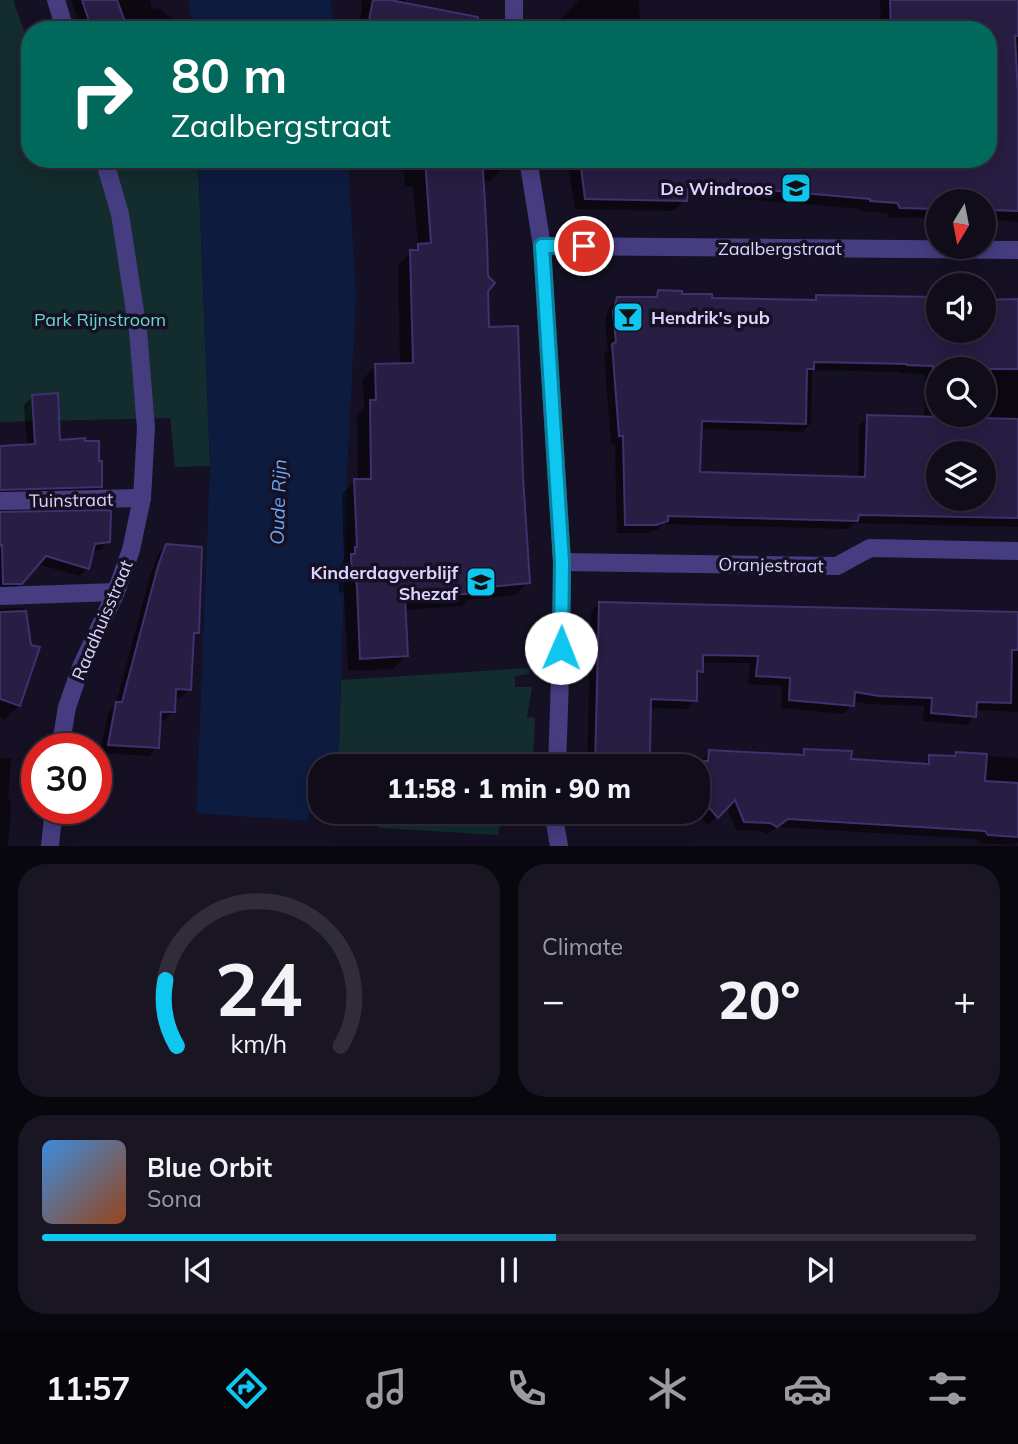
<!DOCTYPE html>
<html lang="en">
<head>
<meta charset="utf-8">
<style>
  body { margin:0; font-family:Mulish,sans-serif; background:#191523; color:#f1f3f6; height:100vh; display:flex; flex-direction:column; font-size:26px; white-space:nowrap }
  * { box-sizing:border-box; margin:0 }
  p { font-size:23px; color:#9c9ba2 }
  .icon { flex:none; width:38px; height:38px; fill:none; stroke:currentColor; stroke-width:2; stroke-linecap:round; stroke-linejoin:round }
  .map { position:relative; height:846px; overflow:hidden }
  .side { display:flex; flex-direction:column; gap:18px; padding:18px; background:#09070e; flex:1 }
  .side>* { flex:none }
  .banner { position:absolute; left:21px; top:21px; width:976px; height:147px; border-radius:28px; box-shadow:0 4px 18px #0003,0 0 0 2px #302c39; background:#00695c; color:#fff; overflow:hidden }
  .needle { width:46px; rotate:190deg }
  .fabs { position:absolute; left:926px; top:189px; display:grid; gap:14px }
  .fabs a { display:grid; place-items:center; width:70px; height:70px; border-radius:50%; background:#100c1a; box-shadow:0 4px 18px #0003,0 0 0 2px #302c39; font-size:35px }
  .speed { position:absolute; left:21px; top:733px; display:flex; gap:14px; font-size:35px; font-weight:700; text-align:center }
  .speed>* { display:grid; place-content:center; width:91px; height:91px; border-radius:50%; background:#100c1a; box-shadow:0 4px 18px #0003,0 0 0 2px #302c39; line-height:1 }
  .speed .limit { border:10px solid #d22; background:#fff; color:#111 }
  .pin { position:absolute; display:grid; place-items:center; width:60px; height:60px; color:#fff; margin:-30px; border:4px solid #fff; border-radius:50%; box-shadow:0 2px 7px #0007 }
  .me { position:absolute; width:77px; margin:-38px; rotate:1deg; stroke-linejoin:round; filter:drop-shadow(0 0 5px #0008) }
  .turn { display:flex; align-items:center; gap:24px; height:147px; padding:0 35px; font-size:32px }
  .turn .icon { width:91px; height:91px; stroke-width:2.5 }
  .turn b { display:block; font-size:49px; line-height:60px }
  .big { font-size:52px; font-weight:800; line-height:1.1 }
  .side .card { flex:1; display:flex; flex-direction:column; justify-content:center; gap:10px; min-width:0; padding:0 24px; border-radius:28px; background:#191523 }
  .side .dial { align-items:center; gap:0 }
  .dial svg { height:182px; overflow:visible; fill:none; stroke:#302c39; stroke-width:7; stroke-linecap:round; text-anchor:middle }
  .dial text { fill:#f1f3f6; stroke:none }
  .song { display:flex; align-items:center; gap:21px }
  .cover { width:84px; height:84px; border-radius:10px; background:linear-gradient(135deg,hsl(210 70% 55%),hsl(20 70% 35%)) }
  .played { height:7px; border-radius:4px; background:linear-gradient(90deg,#0ec6ef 55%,#302c39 55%) }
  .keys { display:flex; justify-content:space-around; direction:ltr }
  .heat { display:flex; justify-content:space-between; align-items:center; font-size:38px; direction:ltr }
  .side .tiles { flex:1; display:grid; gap:18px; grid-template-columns:1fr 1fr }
  .card:last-child { grid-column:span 2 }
  .trip { position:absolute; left:308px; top:754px; width:402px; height:70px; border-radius:28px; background:#100c1a; box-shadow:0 4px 18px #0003,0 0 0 2px #302c39; font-weight:800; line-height:70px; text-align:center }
  .dock { display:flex; height:112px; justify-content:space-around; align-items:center; background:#06050a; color:#9c9ba2 }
  .dock .icon { width:49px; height:49px }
  .dock .selected { color:#0ec6ef }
  .dock b { font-size:32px; color:#f1f3f6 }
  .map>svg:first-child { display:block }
</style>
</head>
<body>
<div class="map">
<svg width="1018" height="846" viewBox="0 0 1018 846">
  <rect width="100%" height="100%" fill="#151023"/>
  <g fill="#132c2d">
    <polygon points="0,0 13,0 30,47 30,159 198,159 210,466 175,467 170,418 0,422"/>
    <polygon points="529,668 529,674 515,676 515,687 532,687 527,717 535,718 533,766 360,766 336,763 339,742 341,680"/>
    <polygon points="371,812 467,812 501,819 498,835 379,828 372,821"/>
  </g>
  <g fill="#0d1b3f">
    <polygon points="189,0 331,0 335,30 192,30"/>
    <polygon points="198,159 348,159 356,297 348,454 339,742 335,766 320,766 320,812 327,812 326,814 309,813 306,845 195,846 210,466"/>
  </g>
  <polygon fill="#151023" points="193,813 312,821 310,846 192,846"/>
  <g fill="#0007" fill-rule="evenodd">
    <polygon points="71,0 150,0 152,9 158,8 172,19 174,30 81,30"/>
    <polygon points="361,0 406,0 406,4 451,30 357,30 362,10"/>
    <polygon points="579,0 639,0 640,30 556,30 556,24"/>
    <polygon points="880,0 1018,0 1018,222 984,219 984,201 938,201 938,218 889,218 887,213 860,211 861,209 686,194 685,200 674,211 575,209 567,159 989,159 989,30 881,30"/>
    <polygon points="370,159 490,159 502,168 490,181 482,181 488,328 521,477 528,582 515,595 467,600 462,606 403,610 406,656 393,669 348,671 344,592 339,593 338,569 342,565 342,562 344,559 342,494 355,481 358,481 357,415 364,409 363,379 376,365 400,365 398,265 418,246 413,186 405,187 403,160 370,162"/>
    <path d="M658 292 710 300 812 301 816 297 938 301V331H984V302H1002L1018 305V527L854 523 848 529 663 524 657 530 646 533H617L615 445 611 444 604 354 608 350 605 322 609 307 618 299H651ZM938 369H984V415H938ZM812 370 899 372V373L925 374 924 418 868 417 859 425 858 478 698 473 700 429 803 432 811 423ZM938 453H984V499H938Z"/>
    <polygon points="33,396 59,442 101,487 92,495 0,497 0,447 27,446 24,405"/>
    <polygon points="0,514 108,541 100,550 92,551 88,568 79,576 37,564 13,590 0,591"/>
    <polygon points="166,546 198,632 192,638 189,689 180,698 174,698 173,711 165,720 159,720 157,747 149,756 100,753 108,712 116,703 150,576 158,555"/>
    <polygon points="599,603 1018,614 1018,712 975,710 974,717 966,725 923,721 924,706 869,704 852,701 852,705 844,714 781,708 782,686 748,684 750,663 701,663 701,671 696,676 695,700 687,709 649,708 648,756 653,761 701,761 709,752 799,757 805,751 849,761 921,766 930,757 953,758 956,754 1018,758 1018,842 1013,845 980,843 976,839 778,827 767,834 761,831 736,830 726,806 708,825 697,812 698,812 698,766 587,766 591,612"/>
    <polygon points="24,608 29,647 38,648 18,707 4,720 0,718 0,609"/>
    <polygon points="0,758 11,758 8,799 10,799 11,810 8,846 0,846"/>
    <polygon points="586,812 667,812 654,826 586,823"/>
  </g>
  <g fill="#281d43" stroke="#41306e" stroke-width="2" fill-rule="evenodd">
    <polygon points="82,0 117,0 128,30 92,30"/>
    <polygon points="373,0 390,0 478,17 477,30 367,30"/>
    <polygon points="890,0 1018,0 1018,36 1015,36 1018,95 1018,211 991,210 989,207 984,207 984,201 938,201 938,209 900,208 897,203 870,201 870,199 688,183 687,201 585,199 580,159 989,159 989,30 891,30"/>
    <polygon points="425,159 479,159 483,170 487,240 488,276 495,283 488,291 489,327 518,326 523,477 530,583 477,588 477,593 405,598 408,656 360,659 357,587 356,580 352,580 351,554 355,554 355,547 357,547 354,479 371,479 370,400 376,400 375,364 413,363 410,250 418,250 418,244 431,243"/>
    <path d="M658 290 682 291V294H712V298L816 300V295L938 297V331H984V300L1018 299V369H933V366L907 365V364L814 362V369H807L806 424 702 421 700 472 865 477 867 415 1018 419V518L859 515 858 521 668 516V521L656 525H625L623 436H619L612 344 616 342 613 312 617 297H657ZM938 453H984V499H938Z"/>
    <polygon points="58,393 60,440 85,438 85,441 99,441 99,461 102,461 102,487 0,490 0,446 35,444 32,395"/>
    <polygon points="103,510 111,511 110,542 95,544 89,569 46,556 22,584 3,584 2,545 0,546 0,512"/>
    <polygon points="166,544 202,547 199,633 194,633 191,690 176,689 175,712 161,712 159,748 108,745 116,702 122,702 158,566"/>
    <polygon points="599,602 1018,612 1018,650 1012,650 1011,703 977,702 976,717 931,713 932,698 879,696 855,692 854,706 789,700 790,678 756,676 758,656 703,655 703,672 697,671 697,701 651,699 650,755 655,755 655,759 708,761 709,750 804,755 804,749 852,751 851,759 929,764 929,755 955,756 956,752 987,754 985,781 1018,783 1018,837 988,835 985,831 788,819 777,827 770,823 744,822 735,800 718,818 698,795 698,766 673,766 670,763 670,766 595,766"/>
    <polygon points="26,611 31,645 40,647 20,706 0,699 0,612"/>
    <polygon points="597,812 669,812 669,813 665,813 665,818 596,815"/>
  </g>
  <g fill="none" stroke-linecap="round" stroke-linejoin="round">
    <g stroke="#453d80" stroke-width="18">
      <polyline points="56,0 65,30"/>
      <polyline points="514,30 514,0"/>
      <polyline points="528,159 542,246 562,562 561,648 557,766"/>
      <polyline points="542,246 1018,250"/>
      <polyline points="0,501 142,498"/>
      <polyline points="562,562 837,566 870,548 1018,551"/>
      <polyline points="0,596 116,592"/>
      <polyline points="60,749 67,707 81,667 116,592 131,550 142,498 146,428 138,331 120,214 104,159"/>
      <polyline points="556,812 555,823 559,846"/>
      <polyline points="50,846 54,808"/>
    </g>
  </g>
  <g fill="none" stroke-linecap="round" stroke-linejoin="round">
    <g stroke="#09819b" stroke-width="18">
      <polyline id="route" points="561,648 562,562 542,246 584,246"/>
    </g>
    <use href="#route" stroke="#0ec6ef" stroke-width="12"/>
  </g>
  <defs>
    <g id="school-square" transform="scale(1.575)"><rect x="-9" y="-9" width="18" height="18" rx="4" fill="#0ec6ef" stroke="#151023"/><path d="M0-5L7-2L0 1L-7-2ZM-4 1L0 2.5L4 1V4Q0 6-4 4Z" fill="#111"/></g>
    <g id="bar-square" transform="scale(1.575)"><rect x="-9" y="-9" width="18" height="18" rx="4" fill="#0ec6ef" stroke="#151023"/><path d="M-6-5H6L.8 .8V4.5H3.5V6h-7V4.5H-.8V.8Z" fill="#111"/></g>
  </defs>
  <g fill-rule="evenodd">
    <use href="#school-square" x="796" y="188"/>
    <use href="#bar-square" x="628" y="317"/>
    <use href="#school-square" x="481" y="582"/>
  </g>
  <g text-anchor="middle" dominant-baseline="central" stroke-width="7" stroke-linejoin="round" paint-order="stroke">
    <g font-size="18" font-weight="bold" fill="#dcd4fd" stroke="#151023" text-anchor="end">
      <text x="773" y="188">De Windroos</text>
      <text x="651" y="317" text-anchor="start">Hendrik's pub</text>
      <text x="458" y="572">Kinderdagverblijf<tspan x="458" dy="21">Shezaf</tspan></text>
    </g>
    <g font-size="18" fill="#dcd4fd" stroke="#151023">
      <text x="780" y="248">Zaalbergstraat</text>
      <text transform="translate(71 500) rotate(-1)">Tuinstraat</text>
      <text transform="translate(771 565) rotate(1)">Oranjestraat</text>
      <text transform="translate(102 620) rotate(-67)">Raadhuisstraat</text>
    </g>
    <g font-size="18" fill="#65d8c5" stroke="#151023">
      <text x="100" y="319">Park Rijnstroom</text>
    </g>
    <g font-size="19" font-style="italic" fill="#69a9f6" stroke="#151023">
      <text transform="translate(278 502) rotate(-88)">Oude Rijn</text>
    </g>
  </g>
</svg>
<div class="fabs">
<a><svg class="needle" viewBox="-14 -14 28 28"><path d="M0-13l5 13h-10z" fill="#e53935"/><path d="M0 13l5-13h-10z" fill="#9c9ba2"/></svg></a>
<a><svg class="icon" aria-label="sound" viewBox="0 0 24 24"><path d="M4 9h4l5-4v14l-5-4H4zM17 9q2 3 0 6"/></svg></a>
<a><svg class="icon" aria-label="search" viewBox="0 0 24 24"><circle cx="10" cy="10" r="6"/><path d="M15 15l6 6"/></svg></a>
<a><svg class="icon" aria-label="layers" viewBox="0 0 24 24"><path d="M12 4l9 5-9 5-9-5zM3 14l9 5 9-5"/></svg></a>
</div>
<div class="speed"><div class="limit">30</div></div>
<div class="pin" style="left:584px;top:246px;background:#d93025"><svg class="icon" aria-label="arrive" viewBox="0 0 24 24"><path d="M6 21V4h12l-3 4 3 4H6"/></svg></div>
<svg class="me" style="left:561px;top:648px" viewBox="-20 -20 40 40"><circle r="19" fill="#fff"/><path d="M0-13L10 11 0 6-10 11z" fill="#0ec6ef"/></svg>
<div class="trip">11:58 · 1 min · 90 m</div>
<div class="banner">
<div class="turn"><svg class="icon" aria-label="right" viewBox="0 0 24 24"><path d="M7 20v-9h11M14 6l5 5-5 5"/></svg><div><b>80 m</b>Zaalbergstraat</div></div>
</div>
</div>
<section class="side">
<div class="tiles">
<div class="card dial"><svg viewBox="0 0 100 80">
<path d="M14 69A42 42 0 1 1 86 69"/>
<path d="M14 69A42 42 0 0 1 9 40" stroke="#0ec6ef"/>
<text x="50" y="56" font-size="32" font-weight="700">24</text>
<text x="50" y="72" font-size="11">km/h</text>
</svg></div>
<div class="card"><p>Climate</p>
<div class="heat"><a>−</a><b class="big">20°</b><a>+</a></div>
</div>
<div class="card">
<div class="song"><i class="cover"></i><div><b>Blue Orbit</b><p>Sona</p></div></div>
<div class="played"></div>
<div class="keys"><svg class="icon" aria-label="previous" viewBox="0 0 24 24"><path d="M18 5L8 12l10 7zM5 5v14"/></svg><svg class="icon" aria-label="pause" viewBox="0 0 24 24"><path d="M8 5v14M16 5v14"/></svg><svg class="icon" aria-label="next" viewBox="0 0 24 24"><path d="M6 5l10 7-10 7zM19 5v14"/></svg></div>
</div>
</div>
</section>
<nav class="dock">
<b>11:57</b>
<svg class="icon selected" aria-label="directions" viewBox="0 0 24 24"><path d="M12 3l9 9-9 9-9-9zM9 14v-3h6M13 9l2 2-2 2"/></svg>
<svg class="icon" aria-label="music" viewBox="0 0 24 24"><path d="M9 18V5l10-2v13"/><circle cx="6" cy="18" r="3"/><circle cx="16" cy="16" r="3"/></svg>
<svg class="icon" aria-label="phone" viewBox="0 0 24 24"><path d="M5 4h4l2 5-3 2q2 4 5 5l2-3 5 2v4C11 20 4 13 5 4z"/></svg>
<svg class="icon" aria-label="climate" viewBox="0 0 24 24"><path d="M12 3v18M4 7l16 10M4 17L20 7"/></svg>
<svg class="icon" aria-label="car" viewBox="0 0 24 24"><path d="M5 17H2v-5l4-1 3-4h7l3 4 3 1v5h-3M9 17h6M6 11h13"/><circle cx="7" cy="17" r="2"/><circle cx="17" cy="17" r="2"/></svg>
<svg class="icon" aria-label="filters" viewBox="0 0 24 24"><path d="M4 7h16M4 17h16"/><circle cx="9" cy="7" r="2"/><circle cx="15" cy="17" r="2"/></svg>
</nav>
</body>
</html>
